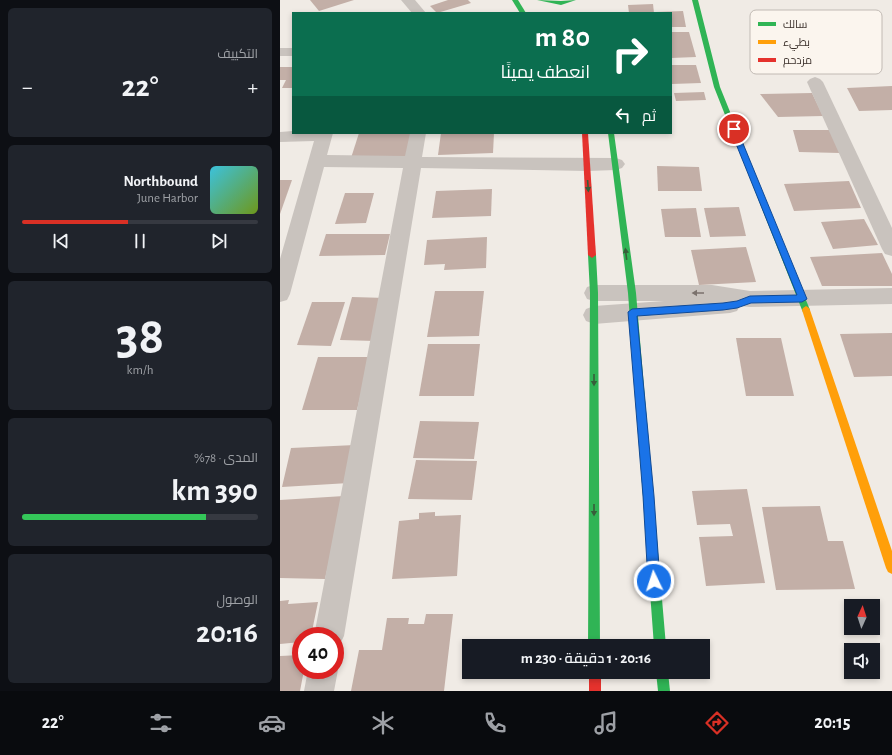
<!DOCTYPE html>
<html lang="ar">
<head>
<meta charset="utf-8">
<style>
  body { margin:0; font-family:"Alegreya Sans",Cairo,sans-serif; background:#20242c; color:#f1f3f6; direction:rtl; height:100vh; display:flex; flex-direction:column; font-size:15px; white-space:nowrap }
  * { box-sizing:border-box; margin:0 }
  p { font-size:13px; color:#9ea1a6 }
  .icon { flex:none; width:22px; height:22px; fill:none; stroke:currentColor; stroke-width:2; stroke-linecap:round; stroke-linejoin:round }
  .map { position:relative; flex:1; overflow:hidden; direction:ltr }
  .details { display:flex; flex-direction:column; gap:8px; padding:8px; background:#0d0f14; width:280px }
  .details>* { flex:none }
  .top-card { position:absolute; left:12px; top:12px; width:380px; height:122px; border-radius:0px; box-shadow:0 2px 6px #0003; direction:rtl; background:#0b6e4f; color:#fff; overflow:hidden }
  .needle { width:26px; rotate:3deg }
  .fabs { position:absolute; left:564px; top:599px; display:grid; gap:8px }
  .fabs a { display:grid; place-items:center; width:36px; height:36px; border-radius:0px; background:#171b24; box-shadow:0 2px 6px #0003; font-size:20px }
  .speed { position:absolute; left:12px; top:627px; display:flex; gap:8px; font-size:20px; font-weight:700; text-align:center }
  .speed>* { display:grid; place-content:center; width:52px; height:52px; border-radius:50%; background:#171b24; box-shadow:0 2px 6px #0003; line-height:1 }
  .speed .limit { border:6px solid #d22; background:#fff; color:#111 }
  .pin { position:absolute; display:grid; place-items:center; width:34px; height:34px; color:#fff; margin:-17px; border:2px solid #fff; border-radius:50%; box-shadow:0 1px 4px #0007 }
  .me { position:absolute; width:44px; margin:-22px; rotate:356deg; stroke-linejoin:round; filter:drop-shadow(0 0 3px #0008) }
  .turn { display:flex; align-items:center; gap:14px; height:84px; padding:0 16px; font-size:18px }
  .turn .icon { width:52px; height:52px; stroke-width:2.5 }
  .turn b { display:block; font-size:28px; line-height:34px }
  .then { display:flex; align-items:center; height:38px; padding:0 16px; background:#0003; gap:8px; font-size:15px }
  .big { font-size:30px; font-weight:600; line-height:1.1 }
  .details .tile { flex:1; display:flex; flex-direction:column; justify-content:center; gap:6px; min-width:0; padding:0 14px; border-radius:6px; background:#20242c }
  .details .dial { align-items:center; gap:0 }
  .dial b { font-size:52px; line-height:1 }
  .song { display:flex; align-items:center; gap:12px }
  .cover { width:48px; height:48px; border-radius:6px; background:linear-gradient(135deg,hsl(190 70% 55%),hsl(80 70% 35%)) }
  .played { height:4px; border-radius:2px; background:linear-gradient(90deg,#d93025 45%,#363941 45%) }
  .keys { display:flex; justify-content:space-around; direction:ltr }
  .heat { display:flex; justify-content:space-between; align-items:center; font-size:22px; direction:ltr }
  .charge { height:6px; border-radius:3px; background:linear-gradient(90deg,#34c759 78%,#363941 0) }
  .trip { position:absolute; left:182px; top:639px; width:248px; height:40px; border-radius:0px; background:#171b24; box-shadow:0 2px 6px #0003; font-weight:600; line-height:40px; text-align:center; direction:rtl }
  .menu { display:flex; height:64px; justify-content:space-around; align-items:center; background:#090b0e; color:#9ea1a6 }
  .menu .icon { width:28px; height:28px }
  .menu .on { color:#d93025 }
  .menu b { font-size:18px; color:#f1f3f6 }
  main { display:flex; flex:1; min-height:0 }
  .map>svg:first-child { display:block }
</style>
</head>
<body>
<main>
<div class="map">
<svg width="612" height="691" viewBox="0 0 612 691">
  <rect width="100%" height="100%" fill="#f0ebe5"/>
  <g fill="#c3afa7">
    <polygon points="30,0 74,0 39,11"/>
    <polygon points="168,0 188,0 191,3 157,13 150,6"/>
    <polygon points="373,4 374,13 349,13 348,5"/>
    <polygon points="403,11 406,27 391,27 391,13 376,13 376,12"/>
    <polygon points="391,32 409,32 416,57 391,58"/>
    <polygon points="391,65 416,65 421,83 392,84"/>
    <polygon points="0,67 13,67 13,88 2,88 6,80 0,80"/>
    <polygon points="612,86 612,110 579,111 567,88"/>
    <polygon points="424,92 426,100 396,101 394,93"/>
    <polygon points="532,93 543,116 498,117 480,94"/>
    <polygon points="513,130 552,130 560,153 519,152"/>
    <polygon points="79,133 132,133 127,157 71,158"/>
    <polygon points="161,133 214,133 213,153 158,155"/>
    <polygon points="377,166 419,167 422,191 378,191"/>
    <polygon points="0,180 12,180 0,214"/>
    <polygon points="569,181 581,208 514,211 504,184"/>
    <polygon points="212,189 211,216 152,218 156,191"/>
    <polygon points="65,193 94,193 86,223 55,224"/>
    <polygon points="459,207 466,236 430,237 424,208"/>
    <polygon points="416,208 421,237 385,237 381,209"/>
    <polygon points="584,219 598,245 553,249 541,222"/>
    <polygon points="46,234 110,234 105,255 39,256"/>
    <polygon points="207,237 206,268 164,270 165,264 144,265 147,240"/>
    <polygon points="466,247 476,282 419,285 411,250"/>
    <polygon points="602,253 612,274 612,286 542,286 530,257"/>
    <polygon points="155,291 204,291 199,336 147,337"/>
    <polygon points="72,297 106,298 95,341 60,340"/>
    <polygon points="32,302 65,302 51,346 17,345"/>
    <polygon points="612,333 612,376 574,377 560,334"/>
    <polygon points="456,338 501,338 514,396 466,396"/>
    <polygon points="148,344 200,344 194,396 139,396"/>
    <polygon points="38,357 90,357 77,410 22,410"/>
    <polygon points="140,421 199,422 194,459 133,458"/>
    <polygon points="75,445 69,483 2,487 11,448"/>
    <polygon points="136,460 197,461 192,500 128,499"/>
    <polygon points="467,489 485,583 426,586 419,537 453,536 450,524 417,525 412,491"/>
    <polygon points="64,496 45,579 0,578 0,500"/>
    <polygon points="540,506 548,541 563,541 575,589 496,590 482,507"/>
    <polygon points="155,512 155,516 181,515 177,576 112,579 119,521 139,519 139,513"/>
    <polygon points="9,600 8,604 38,602 31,636 21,636 21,642 0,644 0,601"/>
    <polygon points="146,614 173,614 164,691 71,691 79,650 102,650 107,618 129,618 128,624 144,624"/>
    <polygon points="21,655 21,670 24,670 20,691 0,691 0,656"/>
  </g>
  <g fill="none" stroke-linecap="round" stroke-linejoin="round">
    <g fill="#c9c3be" fill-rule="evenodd">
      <polygon points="121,0 135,0 146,13 132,13"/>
      <rect x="0" y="48" width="13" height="8"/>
      <polygon points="535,77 540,79 543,82 612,228 612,256 605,254 602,249 527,82 530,79"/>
      <polygon points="13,131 13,133 53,133 47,155 125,156 130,133 146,133 142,157 336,158 342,160 345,164 342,168 336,170 307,171 141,168 64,636 59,646 55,648 55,636 34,636 123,168 44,167 10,294 7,300 0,302 0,259 34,141 0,142 0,132"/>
      <polygon points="314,285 432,285 470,291 612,288 612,304 470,307 460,306 457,311 450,313 314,324 306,321 303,315 306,309 314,306 384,301 314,301 307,299 304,293 307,287"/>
      <polygon points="55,663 58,670 54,691 24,691 28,670 55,670"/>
    </g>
    <g fill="#30b455" fill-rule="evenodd">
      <polygon points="232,0 238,0 246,13 240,13"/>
      <polygon points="257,0 281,1 296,0 281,5"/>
      <polygon points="412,0 418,0 440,87 530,310 529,312 523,312 522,310 434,87"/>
      <polygon points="328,133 334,133 356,293 386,646 374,646 348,293"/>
      <polygon points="312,252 316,255 318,293 320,646 308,646 310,293 308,255"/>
      <polygon points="376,672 388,672 390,691 378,691"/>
    </g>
    <polygon fill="#ff9f0a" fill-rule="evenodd" points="526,306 529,308 530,310 612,551 612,574 608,572 606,568 522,310 523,308"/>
    <g fill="#e5322d" fill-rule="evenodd">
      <polygon points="302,133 308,133 316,255 312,258 308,255"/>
      <rect x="309" y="672" width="12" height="19"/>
    </g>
  </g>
  <defs><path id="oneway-solid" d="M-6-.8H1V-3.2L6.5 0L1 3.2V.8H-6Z"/></defs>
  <g fill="#375e3a">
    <use href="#oneway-solid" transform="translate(308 186) rotate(86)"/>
    <use href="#oneway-solid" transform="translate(346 254) rotate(-97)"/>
    <use href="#oneway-solid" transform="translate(314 380) rotate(90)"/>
    <use href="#oneway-solid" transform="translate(314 510) rotate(90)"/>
  </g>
  <use fill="#7b726d" href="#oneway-solid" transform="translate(418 293) rotate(180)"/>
  <polygon fill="#1a73e8" stroke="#114b97" points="451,127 454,127 457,129 527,299 522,302 471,303 457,308 443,310 357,316 374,496 380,581 378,585 374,587 370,585 368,581 363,496 348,312 352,309 443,303 457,301 470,296 517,295 450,129"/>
  <rect x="470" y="10" width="132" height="64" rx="6" fill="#fbf5ee" stroke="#c1bab4" stroke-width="1"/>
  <rect x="478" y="22" width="18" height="4" fill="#30b455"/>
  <rect x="478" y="40" width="18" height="4" fill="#ff9f0a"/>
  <rect x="478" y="58" width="18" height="4" fill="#e5322d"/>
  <g font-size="11" fill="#3b302b">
    <text x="503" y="28">سالك</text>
    <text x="503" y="46">بطيء</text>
    <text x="503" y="64">مزدحم</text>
  </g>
</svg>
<div class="fabs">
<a><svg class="needle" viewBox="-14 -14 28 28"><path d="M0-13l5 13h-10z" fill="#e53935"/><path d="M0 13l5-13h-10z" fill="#9ea1a6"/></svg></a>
<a><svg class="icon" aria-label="sound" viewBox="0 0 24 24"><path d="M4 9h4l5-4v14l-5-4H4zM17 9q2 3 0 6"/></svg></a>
</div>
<div class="speed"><div class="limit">40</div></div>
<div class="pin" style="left:454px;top:129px;background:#d93025"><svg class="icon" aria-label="arrive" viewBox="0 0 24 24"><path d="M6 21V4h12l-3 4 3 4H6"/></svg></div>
<svg class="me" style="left:374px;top:581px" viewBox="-20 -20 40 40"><circle r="17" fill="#1a73e8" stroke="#fff" stroke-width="3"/><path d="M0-11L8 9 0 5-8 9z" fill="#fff"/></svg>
<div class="trip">20:16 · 1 دقيقة · 230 m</div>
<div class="top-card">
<div class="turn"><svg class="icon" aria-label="right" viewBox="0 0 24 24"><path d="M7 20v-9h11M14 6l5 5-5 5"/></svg><div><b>80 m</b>انعطف يمينًا</div></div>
<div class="then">ثم<svg class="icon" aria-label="left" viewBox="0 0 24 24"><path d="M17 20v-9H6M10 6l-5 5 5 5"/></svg></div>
</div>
</div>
<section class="details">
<div class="tile"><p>التكييف</p>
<div class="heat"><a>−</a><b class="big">22°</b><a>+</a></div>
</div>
<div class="tile">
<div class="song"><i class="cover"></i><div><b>Northbound</b><p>June Harbor</p></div></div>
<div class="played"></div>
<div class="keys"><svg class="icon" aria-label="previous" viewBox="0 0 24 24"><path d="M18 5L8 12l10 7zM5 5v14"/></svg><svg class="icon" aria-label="pause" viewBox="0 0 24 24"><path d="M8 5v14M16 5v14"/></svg><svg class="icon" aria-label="next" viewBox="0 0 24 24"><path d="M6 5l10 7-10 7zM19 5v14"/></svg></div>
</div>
<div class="tile dial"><b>38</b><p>km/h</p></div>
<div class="tile"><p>المدى · 78%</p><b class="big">390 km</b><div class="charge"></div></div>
<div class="tile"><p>الوصول</p><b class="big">20:16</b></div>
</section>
</main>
<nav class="menu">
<b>20:15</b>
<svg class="icon on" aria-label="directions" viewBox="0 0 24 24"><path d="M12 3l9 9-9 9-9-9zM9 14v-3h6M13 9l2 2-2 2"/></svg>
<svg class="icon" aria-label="music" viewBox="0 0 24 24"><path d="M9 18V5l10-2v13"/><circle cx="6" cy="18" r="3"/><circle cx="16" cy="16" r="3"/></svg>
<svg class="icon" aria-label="phone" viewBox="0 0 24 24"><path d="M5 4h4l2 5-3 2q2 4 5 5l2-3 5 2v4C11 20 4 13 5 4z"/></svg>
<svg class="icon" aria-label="climate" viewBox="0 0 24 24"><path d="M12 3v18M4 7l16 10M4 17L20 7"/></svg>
<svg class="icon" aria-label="car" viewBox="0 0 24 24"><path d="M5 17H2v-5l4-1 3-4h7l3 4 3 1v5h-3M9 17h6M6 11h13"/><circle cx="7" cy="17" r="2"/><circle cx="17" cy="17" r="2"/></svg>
<svg class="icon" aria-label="filters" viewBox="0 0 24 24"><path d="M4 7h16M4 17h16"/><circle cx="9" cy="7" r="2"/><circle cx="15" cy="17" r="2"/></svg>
<b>22°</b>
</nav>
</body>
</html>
